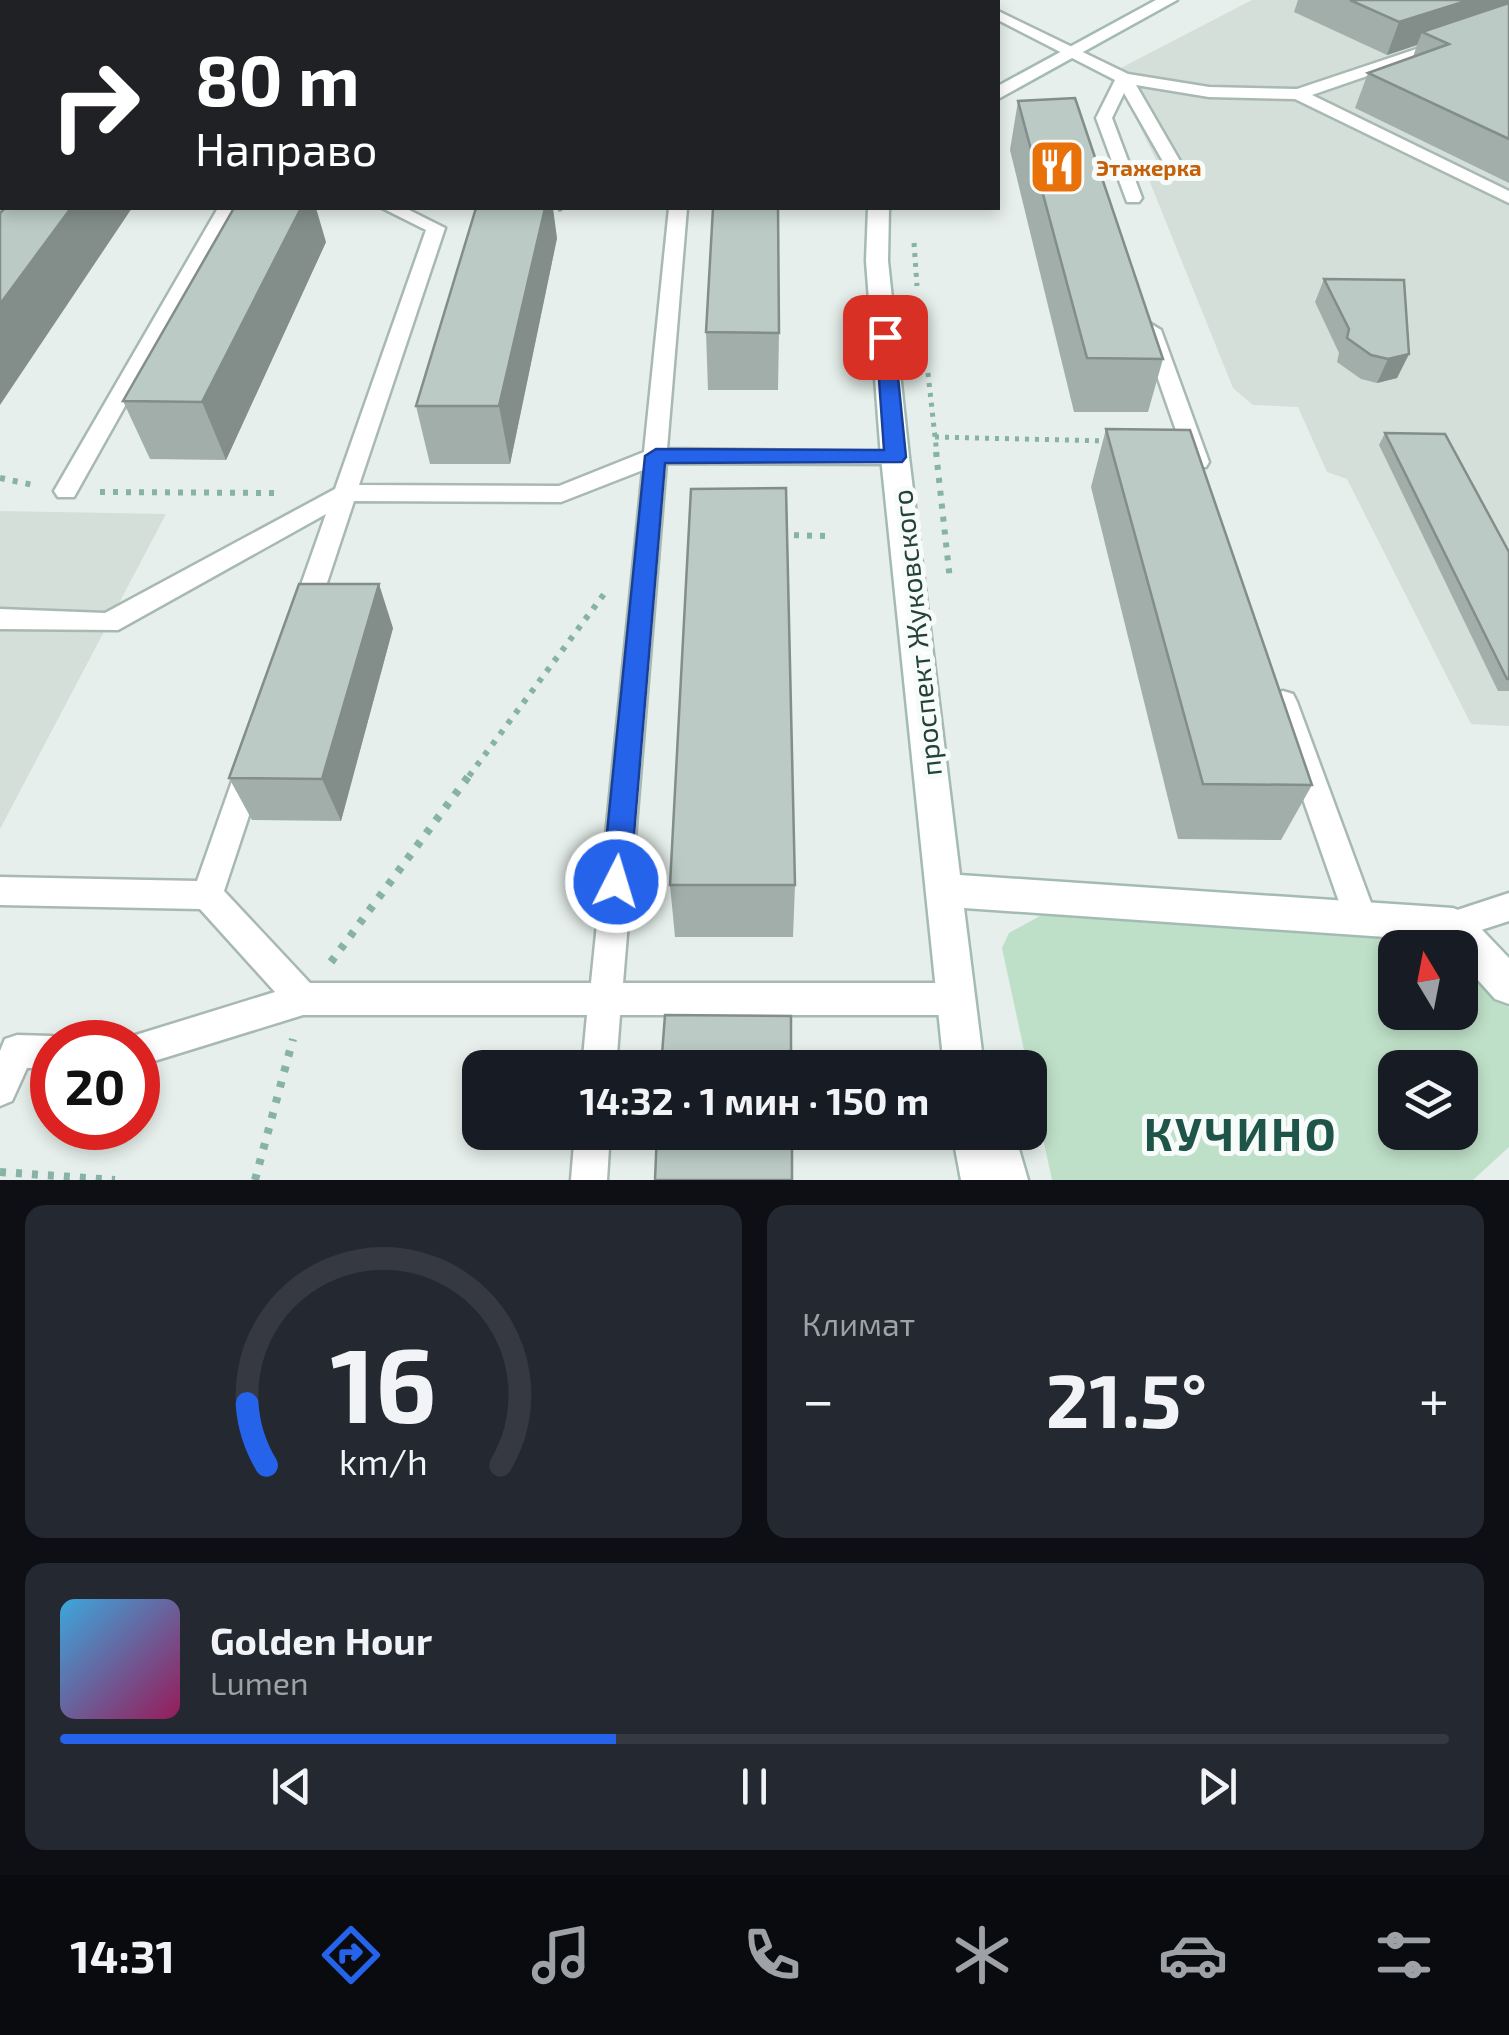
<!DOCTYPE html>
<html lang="ru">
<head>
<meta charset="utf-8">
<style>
  body { margin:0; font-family:"Exo 2",sans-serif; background:#242831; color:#f1f3f6; height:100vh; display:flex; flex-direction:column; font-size:38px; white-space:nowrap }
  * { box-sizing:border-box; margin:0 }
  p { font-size:32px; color:#9ea1a6 }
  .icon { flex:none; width:55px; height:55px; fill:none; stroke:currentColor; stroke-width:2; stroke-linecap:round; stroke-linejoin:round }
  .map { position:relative; height:1180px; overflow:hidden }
  .drawer { display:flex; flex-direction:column; gap:25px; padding:25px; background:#0d0f14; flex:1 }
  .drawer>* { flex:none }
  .guide { position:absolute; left:0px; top:0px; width:1000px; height:210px; box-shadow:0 5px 15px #0003; background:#202124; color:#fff; overflow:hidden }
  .needle { width:65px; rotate:350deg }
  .buttons { position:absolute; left:1378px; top:930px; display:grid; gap:20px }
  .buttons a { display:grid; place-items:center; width:100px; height:100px; border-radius:20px; background:#171b24; box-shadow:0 5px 15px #0003; font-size:50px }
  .speed { position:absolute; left:30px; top:1020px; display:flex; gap:20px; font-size:50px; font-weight:700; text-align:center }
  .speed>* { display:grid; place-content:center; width:130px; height:130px; border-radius:50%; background:#171b24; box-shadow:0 5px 15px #0003; line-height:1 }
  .speed .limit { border:15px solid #d22; background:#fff; color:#111 }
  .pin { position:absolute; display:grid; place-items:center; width:85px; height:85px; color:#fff; margin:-42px; border-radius:20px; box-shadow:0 5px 15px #0006 }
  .me { position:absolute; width:110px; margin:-55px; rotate:5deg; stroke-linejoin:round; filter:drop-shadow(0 0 8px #0008) }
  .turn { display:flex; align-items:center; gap:35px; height:210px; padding:0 30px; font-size:45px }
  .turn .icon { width:130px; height:130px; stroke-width:2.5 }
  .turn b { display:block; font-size:70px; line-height:85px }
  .big { font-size:75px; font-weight:700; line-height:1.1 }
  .drawer .widget { flex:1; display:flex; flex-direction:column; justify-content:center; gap:15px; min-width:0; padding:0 35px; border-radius:20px; background:#242831 }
  .drawer .dial { align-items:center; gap:0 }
  .dial svg { height:260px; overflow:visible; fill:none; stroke:#363941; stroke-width:7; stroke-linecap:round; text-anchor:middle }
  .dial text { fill:#f1f3f6; stroke:none }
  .song { display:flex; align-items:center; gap:30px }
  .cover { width:120px; height:120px; border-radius:15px; background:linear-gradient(135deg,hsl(200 70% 55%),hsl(330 70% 35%)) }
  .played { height:10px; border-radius:5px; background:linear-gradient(90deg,#2563eb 40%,#363941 40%) }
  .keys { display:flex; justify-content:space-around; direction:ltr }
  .heat { display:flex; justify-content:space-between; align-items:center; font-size:55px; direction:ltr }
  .drawer .tiles { flex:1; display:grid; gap:25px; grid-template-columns:1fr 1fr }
  .widget:last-child { grid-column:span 2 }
  .trip { position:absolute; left:462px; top:1050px; width:585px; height:100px; border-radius:20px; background:#171b24; box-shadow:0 5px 15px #0003; font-weight:700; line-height:100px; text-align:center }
  .dock { display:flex; height:160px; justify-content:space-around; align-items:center; background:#090b0e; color:#9ea1a6 }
  .dock .icon { width:70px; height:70px }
  .dock .on { color:#2563eb }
  .dock b { font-size:45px; color:#f1f3f6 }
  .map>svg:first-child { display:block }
</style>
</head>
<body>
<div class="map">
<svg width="1509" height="1180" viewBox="0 0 1509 1180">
  <rect width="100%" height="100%" fill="#e6efeb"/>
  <g fill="#d4dfda">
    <polygon points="1252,0 1509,0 1509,726 1471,724 1347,479 1327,472 1298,407 1253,405 1233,388 1149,180 1162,172 1113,72"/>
    <polygon points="0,511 166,514 0,829"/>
  </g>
  <g fill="#bfe0c8" fill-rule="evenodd">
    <polygon points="0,0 601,0 2,2 0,135"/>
    <path d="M1056 907 1411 937 1440 947 1395 948V1012H1460V957L1494 979 1509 1008V1147L1473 1180H1052L1002 948 1009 933ZM1395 1068H1460V1132H1395Z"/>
  </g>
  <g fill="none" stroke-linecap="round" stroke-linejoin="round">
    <g stroke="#a8b8b2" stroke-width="5">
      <g id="lane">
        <polygon points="868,0 883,0 884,2 870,2"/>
        <polygon points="962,0 980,0 981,2 964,2"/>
        <polygon points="998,11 1128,74 1209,87 1297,89 1509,18 1509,27 1312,95 1509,191 1509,203 1295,99 1209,97 1136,85 1184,168 1169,172 1124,93 1112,118 1142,198 1139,202 1127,202 1096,118 1115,80 998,20"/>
        <polygon points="218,208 236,208 74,497 58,497 54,491"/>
        <polygon points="382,208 405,208 445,228 359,485 559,486 644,452 669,208 687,208 667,449 903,452 906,457 895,464 666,463 623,983 956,983 968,988 972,999 968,1010 956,1015 620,1015 616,1068 582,1068 587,1015 303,1015 138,1066 138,1042 124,1042 126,1038 275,992 200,909 0,905 0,877 197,881 237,767 241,759 251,755 261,759 265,767 224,891 310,983 591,983 643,470 561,502 354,501 316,616 312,623 294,623 290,616 326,514 118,630 0,629 0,609 105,613 335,489 426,230"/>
        <polygon points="1151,324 1161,330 1209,462 1206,467 1190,467 1187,462 1141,330"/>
        <polygon points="1283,691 1293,694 1297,702 1377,919 1372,929 1361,933 1350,929 1345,919 1269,702 1273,694"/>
        <polygon points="1509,893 1509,921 1453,939 1442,935 1437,925 1442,915"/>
        <polygon points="17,1035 52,1036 65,1042 52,1042 52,1068 27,1068 12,1101 0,1106 0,1051 5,1039"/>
        <polygon points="575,1132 610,1132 607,1180 571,1180"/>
      </g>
    </g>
    <g stroke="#a4bbb3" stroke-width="5">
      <g id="secondary">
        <polygon points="1156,0 1177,0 998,99 998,86"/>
        <polygon points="868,208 889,208 888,261 909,457 960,875 1453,908 1466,913 1509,958 1509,1004 1495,999 1460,960 1460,948 1449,948 1444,941 964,908 984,1068 944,1068 881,457 866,261"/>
        <polygon points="952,1132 1014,1132 1028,1180 961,1180"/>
      </g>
    </g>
    <g stroke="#86b3a5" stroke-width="5" stroke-dasharray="4 6" stroke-linecap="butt">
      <polyline points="548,211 566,208"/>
      <polyline points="914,243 917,286"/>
      <polyline points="920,318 923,336"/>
      <polyline points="928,373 937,455"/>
      <polyline points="935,437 1109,441"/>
    </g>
    <g stroke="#86b3a5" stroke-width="6" stroke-dasharray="5 8" stroke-linecap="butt">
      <polyline points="936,452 950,580"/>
      <polyline points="0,478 38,486"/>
      <polyline points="100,492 277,493"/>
      <polyline points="781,535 830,536"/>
      <polyline points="469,776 607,590"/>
    </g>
    <g stroke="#86b3a5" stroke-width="8" stroke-dasharray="6 10" stroke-linecap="butt">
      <polyline points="331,962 471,773"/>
      <polyline points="0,1172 115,1180"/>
      <polyline points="255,1180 293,1039"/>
    </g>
    <use href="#lane" fill="#fff" fill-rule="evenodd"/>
    <use href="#secondary" fill="#fff" fill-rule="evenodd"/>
  </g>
  <g fill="#a1aea9">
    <rect x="794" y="0" width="68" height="2"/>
    <polygon points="1298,0 1509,0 1509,183 1355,108 1368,73 1413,57 1417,45 1387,55 1294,12"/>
    <polygon points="1018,101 1163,359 1148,412 1074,412 1010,150"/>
    <polygon points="557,238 510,464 430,464 416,406"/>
    <polygon points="326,242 226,460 150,459 123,401"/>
    <polygon points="1324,279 1409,354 1397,378 1377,383 1361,379 1337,362 1339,353 1315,302"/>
    <polygon points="706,332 779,333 778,390 708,390"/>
    <polygon points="1106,429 1312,785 1281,840 1178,839 1091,487"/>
    <polygon points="1385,433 1509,552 1509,691 1498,691 1379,445"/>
    <polygon points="393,628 341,821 252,820 229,778"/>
    <polygon points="670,885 795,885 793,937 675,937"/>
  </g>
  <g fill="#838d89">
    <polygon points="1469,0 1509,0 1509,16 1422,32 1417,45 1387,55 1399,22"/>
    <polygon points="71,208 132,208 0,405 0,304"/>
    <polygon points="301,208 316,208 326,242 226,460 202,402"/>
    <polygon points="545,208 553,208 557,238 510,464 499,406"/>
    <polygon points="1409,354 1397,378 1377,383 1388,359"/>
    <polygon points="379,584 393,628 341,821 322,779"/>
  </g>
  <g fill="#bbcac4" stroke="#838d89" stroke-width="2.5">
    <polygon points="1350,0 1469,0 1399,22"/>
    <polygon points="1509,3 1509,139 1368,73 1449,44 1422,32"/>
    <polygon points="1075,98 1163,359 1087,358 1018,101"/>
    <polygon points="5,208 71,208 0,304 0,213"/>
    <polygon points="234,208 301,208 202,402 123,401"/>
    <polygon points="476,208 545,208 499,406 416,406"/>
    <polygon points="713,208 778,208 779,333 706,332"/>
    <polygon points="1324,279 1404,280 1409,354 1388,359 1371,355 1347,338 1349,329"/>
    <polygon points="1106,429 1190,430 1312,785 1203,784"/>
    <polygon points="1385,433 1445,434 1509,552 1509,679 1507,679"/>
    <polygon points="786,488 795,885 670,885 691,489"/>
    <polygon points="299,584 379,584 322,779 229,778"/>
    <polygon points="665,1015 791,1016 791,1068 661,1068"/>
    <polygon points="657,1132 792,1132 792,1180 655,1180"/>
  </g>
  <polygon fill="#2563eb" stroke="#184099" stroke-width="2.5" points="885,331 894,337 906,457 902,462 665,463 630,882 626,891 616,895 606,891 602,882 645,456 656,449 884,450 876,337"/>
  <defs>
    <g id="restaurant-square" transform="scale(2.875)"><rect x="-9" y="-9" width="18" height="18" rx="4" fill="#e8710a" stroke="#f7fbf9"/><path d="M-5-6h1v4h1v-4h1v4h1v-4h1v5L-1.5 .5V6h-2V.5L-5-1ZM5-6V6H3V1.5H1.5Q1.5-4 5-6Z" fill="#fff"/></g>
  </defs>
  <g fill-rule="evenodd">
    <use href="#restaurant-square" x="1057" y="167"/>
  </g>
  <g text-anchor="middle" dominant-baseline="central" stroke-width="10" stroke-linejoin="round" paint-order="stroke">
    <g font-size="22" font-weight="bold" fill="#c56008" stroke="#f7fbf9" text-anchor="start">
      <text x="1096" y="167">Этажерка</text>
    </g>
    <g font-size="28" fill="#24423a" stroke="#f7fbf9">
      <text transform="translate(916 633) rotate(-96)">проспект Жуковского</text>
    </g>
    <g font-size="45" font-weight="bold" letter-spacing="2.5" fill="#1f5548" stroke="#f7fbf9">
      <text x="1241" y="1133">КУЧИНО</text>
    </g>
  </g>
</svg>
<div class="buttons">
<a><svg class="needle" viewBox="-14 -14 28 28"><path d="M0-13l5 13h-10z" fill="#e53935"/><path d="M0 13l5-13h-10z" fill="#9ea1a6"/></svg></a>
<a><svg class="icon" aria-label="layers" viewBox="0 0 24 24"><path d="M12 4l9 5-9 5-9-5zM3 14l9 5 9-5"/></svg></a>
</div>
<div class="speed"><div class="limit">20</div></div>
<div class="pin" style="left:885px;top:337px;background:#d93025"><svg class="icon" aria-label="arrive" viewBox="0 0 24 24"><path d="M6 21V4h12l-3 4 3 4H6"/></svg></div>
<svg class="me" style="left:616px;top:882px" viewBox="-20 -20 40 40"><circle r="17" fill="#2563eb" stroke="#fff" stroke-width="3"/><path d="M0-11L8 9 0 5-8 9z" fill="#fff"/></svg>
<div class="trip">14:32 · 1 мин · 150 m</div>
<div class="guide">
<div class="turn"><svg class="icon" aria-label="right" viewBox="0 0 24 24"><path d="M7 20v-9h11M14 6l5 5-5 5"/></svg><div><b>80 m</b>Направо</div></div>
</div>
</div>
<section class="drawer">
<div class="tiles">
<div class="widget dial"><svg viewBox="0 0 100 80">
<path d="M14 69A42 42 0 1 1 86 69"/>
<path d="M14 69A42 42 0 0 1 8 50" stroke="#2563eb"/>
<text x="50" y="56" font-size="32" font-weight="700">16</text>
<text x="50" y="72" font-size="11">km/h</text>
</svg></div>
<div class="widget"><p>Климат</p>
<div class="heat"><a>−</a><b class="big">21.5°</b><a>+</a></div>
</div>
<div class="widget">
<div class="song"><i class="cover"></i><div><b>Golden Hour</b><p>Lumen</p></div></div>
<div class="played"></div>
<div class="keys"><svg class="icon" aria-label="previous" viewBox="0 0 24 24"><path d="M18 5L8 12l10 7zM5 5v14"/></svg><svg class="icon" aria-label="pause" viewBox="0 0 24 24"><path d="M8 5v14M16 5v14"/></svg><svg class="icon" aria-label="next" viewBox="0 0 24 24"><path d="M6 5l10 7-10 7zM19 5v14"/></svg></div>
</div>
</div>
</section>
<nav class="dock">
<b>14:31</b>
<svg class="icon on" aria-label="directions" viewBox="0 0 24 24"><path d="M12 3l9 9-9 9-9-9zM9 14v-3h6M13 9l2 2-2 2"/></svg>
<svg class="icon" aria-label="music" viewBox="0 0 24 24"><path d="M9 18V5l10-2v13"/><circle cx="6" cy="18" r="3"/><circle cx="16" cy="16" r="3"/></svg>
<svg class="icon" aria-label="phone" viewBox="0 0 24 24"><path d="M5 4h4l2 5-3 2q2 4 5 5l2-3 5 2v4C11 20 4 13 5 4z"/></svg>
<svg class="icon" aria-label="climate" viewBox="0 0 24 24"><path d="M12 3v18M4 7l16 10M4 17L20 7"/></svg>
<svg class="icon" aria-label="car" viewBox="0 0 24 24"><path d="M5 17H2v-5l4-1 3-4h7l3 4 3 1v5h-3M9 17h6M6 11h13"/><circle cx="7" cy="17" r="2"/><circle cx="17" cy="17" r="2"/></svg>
<svg class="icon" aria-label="filters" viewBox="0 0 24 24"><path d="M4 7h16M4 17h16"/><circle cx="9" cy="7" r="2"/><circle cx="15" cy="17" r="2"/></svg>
</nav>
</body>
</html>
